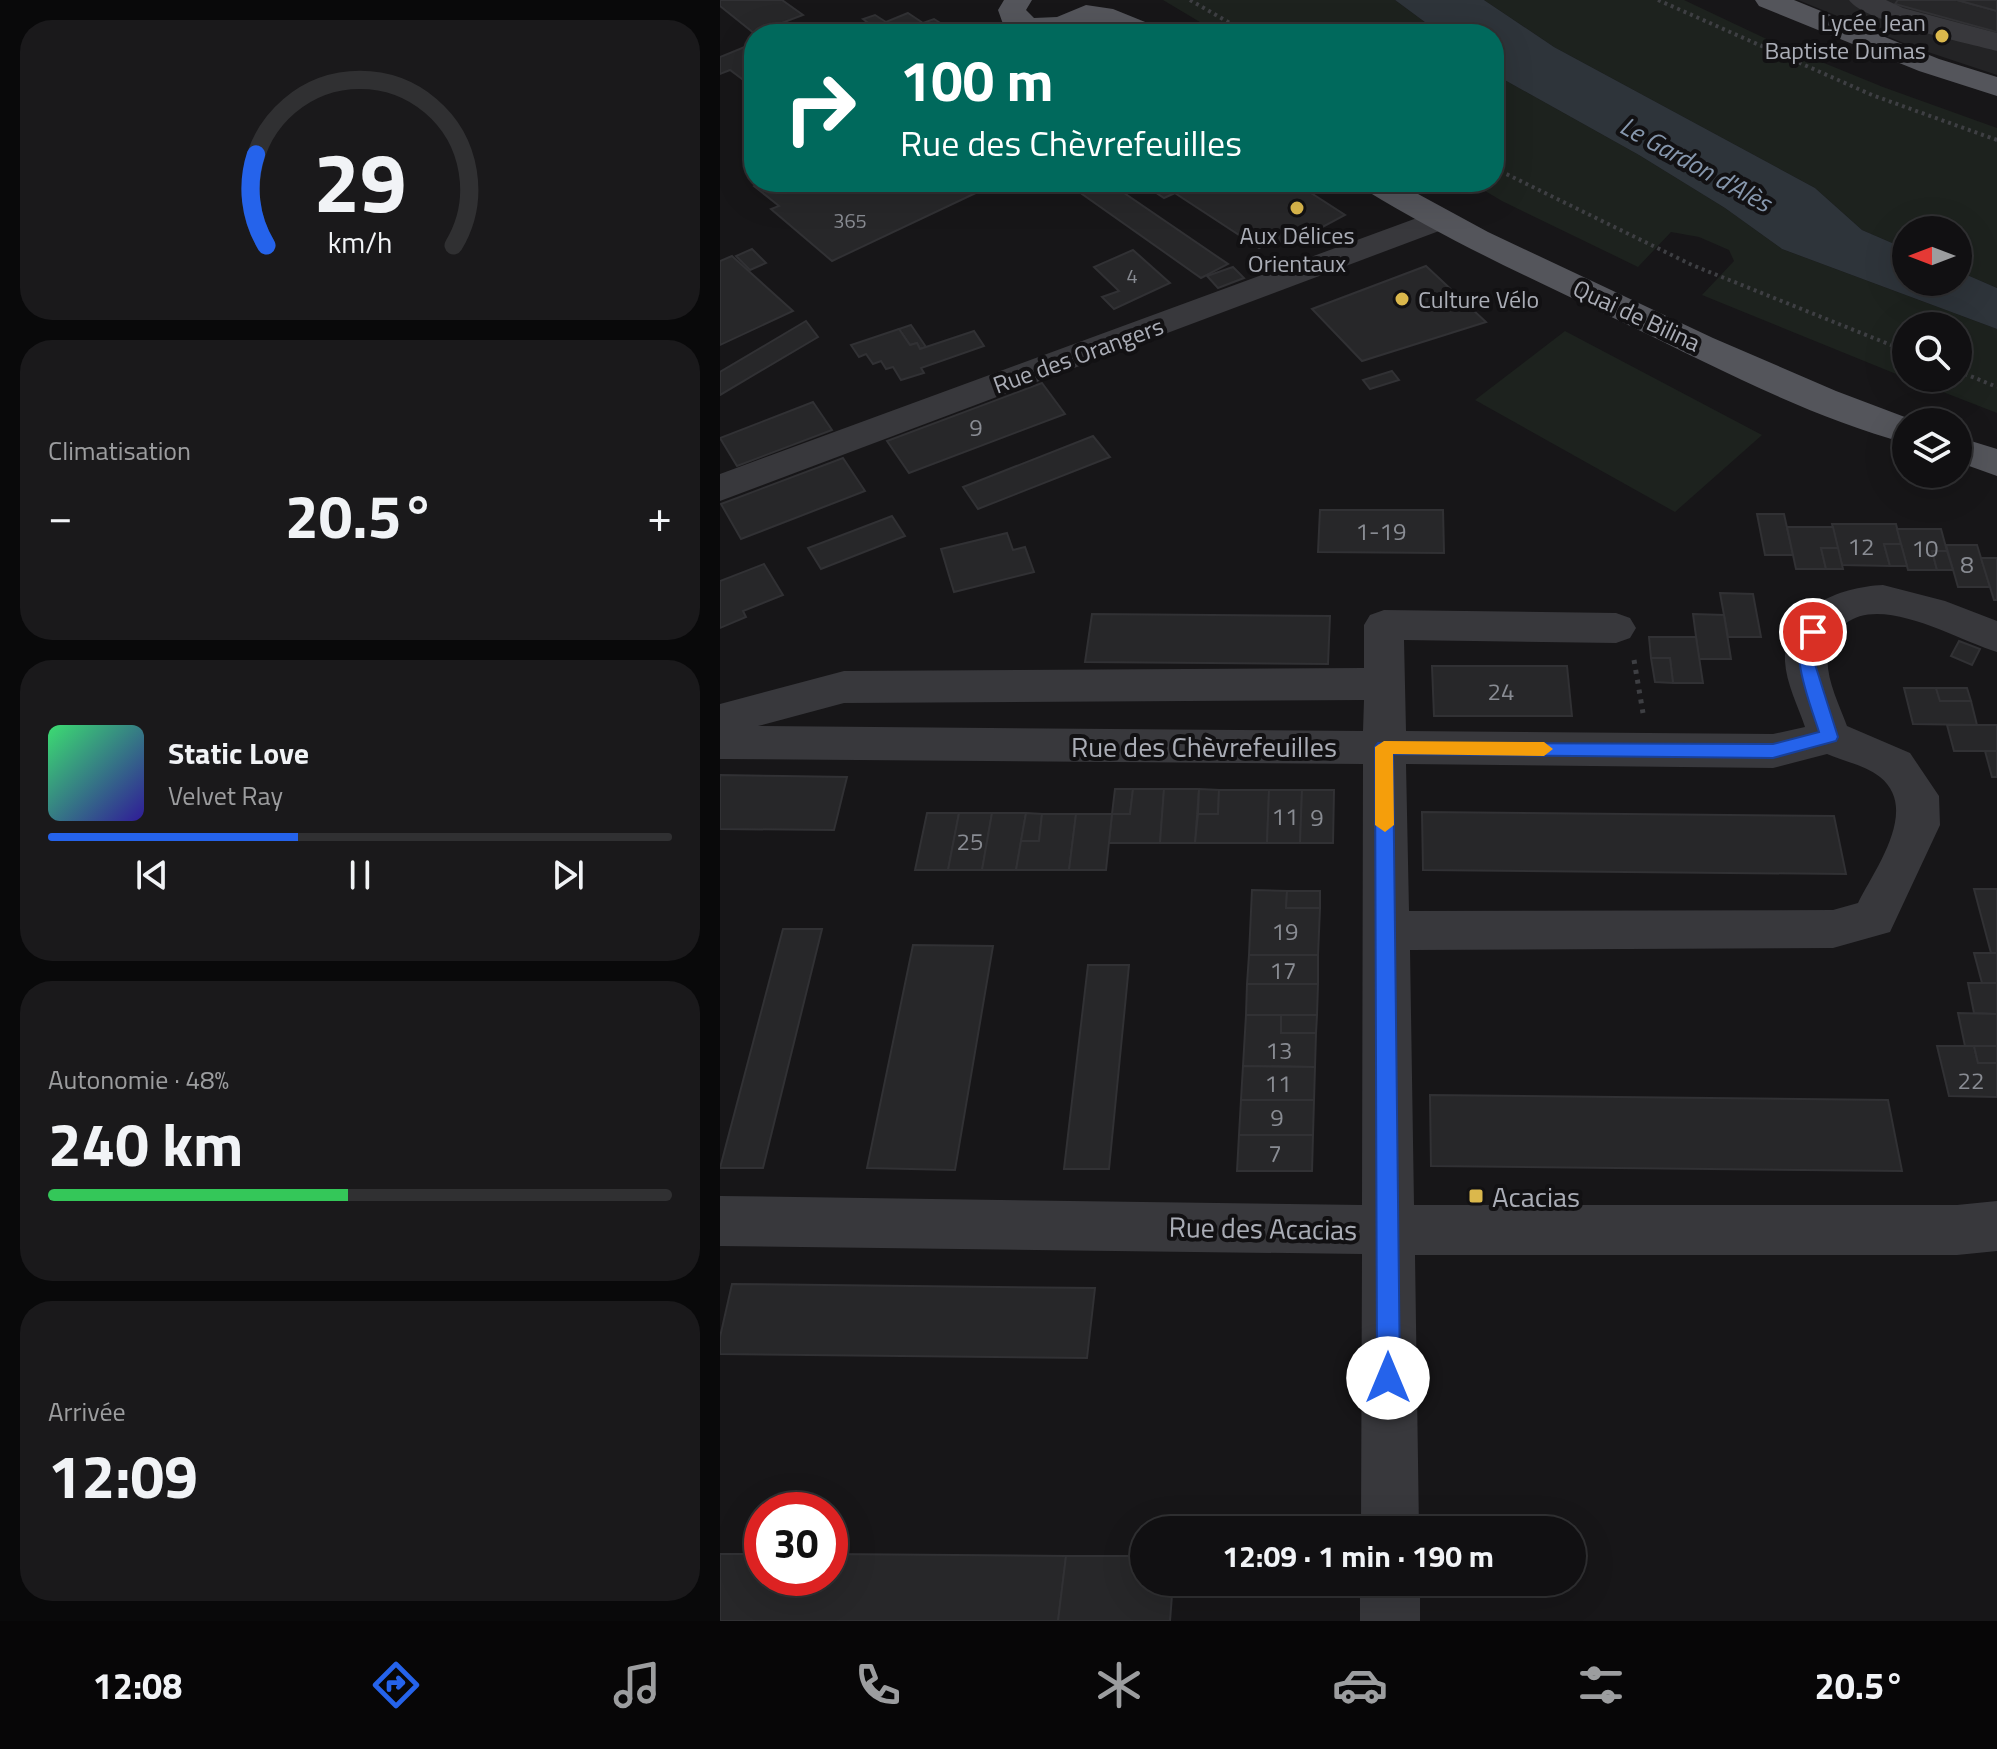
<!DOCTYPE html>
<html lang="fr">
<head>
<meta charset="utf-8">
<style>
  body { margin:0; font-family:"Titillium Web",sans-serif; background:#1a191b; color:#f1f3f6; height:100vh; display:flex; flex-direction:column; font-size:30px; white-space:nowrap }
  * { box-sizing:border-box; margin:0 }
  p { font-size:26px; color:#9c9d9f }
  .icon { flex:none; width:44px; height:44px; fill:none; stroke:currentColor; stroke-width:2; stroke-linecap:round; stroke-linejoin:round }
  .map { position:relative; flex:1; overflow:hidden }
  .panel { display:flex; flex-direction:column; gap:20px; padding:20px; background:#09090a; width:720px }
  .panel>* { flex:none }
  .hud { position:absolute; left:24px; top:24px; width:760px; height:168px; border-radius:32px; box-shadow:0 8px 32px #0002,0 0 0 2px #303032; background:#00695c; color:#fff; overflow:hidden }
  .needle { width:52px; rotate:270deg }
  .fabs { position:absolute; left:1172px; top:216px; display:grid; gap:16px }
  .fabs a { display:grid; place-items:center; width:80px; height:80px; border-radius:50%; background:#111012; box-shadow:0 8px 32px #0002,0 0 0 2px #303032; font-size:40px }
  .speed { position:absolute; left:24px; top:1492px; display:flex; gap:16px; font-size:40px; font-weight:700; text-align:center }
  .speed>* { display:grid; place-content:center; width:104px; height:104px; border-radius:50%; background:#111012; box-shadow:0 8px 32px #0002,0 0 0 2px #303032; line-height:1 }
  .speed .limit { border:12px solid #d22; background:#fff; color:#111 }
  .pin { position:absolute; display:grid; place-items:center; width:68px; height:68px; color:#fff; margin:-34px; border:4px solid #fff; border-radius:50%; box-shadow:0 2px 8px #0007 }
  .me { position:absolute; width:88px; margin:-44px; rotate:0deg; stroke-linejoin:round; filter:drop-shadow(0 0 6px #0008) }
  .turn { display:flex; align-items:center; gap:28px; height:168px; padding:0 24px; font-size:36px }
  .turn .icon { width:104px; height:104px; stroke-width:2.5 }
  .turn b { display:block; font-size:56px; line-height:68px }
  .big { font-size:60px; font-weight:700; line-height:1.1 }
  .panel .tile { flex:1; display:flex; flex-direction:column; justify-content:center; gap:12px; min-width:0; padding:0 28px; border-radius:32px; background:#1a191b }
  .panel .dial { align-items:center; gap:0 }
  .dial svg { height:208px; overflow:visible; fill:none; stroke:#303032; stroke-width:7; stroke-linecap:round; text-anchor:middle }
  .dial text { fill:#f1f3f6; stroke:none }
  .song { display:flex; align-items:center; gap:24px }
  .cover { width:96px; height:96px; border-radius:12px; background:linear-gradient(135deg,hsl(140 70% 55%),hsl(250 70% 35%)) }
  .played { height:8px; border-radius:4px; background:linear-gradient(90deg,#2563eb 40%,#303032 40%) }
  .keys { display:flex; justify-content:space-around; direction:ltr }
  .heat { display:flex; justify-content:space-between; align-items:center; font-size:44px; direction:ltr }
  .charge { height:12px; border-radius:6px; background:linear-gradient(90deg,#34c759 48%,#303032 0) }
  .trip { position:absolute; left:410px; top:1516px; width:456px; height:80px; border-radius:40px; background:#111012; box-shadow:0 8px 32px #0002,0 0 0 2px #303032; font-weight:700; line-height:80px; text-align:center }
  .tab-bar { display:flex; height:128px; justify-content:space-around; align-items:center; background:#070607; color:#9c9d9f }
  .tab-bar .icon { width:56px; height:56px }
  .tab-bar .active { color:#2563eb }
  .tab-bar b { font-size:36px; color:#f1f3f6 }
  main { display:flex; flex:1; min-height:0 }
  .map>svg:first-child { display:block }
</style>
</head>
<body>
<main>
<section class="panel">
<div class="tile dial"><svg viewBox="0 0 100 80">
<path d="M14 69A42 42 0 1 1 86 69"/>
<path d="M14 69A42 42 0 0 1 10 34" stroke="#2563eb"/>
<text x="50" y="56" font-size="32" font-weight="700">29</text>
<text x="50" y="72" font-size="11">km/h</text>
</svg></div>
<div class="tile"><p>Climatisation</p>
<div class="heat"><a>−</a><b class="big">20.5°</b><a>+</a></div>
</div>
<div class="tile">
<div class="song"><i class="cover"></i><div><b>Static Love</b><p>Velvet Ray</p></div></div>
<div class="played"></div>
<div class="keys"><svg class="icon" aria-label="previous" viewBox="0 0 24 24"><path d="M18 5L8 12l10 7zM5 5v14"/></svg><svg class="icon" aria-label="pause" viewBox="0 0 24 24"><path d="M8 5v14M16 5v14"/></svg><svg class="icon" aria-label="next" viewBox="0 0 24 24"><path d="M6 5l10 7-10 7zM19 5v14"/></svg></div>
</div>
<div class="tile"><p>Autonomie · 48%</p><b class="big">240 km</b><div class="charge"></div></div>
<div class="tile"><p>Arrivée</p><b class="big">12:09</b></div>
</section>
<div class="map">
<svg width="1277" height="1621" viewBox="0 0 1277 1621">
  <rect width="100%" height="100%" fill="#171618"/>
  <polygon fill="#232325" points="1078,0 1277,0 1277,75 1196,48"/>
  <g fill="#1d221e">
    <polygon points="443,0 675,0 721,34 500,34"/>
    <polygon points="764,0 964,0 1055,43 1163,87 1277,128 1277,288 1238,271 1238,230 1186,230 1186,249 1142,230 1095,188 834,47"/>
    <polygon points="774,74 919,155 1005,208 1062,249 1277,329 1277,413 1187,378 1238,378 1238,326 1186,326 1186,378 982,295 1014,261 1009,250 979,237 951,232 918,267 782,201 750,182 774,182"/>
    <polygon points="845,331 1042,435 955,512 755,400"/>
  </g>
  <polygon fill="#2e343a" points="675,0 764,0 834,47 1095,188 1142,230 1186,249 1186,282 1238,282 1238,271 1277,288 1277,329 1062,249 1005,208 919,155 774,74 774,34 721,34"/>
  <g fill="#272729" stroke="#313134" stroke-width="2">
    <polygon points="0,0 62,0 83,15 59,24 72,34 35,34 0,6"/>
    <polygon points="1178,0 1237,0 1277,11 1277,32 1175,4"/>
    <polygon points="1237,0 1277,0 1277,11"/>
    <polygon points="188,13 203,23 214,19 230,29 217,34 117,34 147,22 143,19 155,15 166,22"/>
    <polygon points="32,44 34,88 10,70 0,74 0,57"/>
    <polygon points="40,182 279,182 112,261 51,209 59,206 34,186"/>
    <polygon points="345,182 388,182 508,264 481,278"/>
    <polygon points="420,182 438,182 455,193 444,198"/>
    <polygon points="438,182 574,182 625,215 567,246 556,239 539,248"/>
    <polygon points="32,249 46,263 30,270 16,256"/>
    <polygon points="413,250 450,283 394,309 382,297 399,291 374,267"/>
    <polygon points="12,256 73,311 0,345 0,261"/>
    <polygon points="706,266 766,322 642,361 592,309"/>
    <polygon points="513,267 524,278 498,288 487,276"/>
    <polygon points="86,321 98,337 0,395 0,372"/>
    <polygon points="191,325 206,347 200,349 197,343 190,345 179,329"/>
    <polygon points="179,329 190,345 197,343 200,349 254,331 264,346 201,368 204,373 181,380 173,367 166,369 161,361 153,364 146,354 139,357 131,345"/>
    <polygon points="672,371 679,380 650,389 643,380"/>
    <polygon points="322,383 345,414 189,473 167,441"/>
    <polygon points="93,402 112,430 17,466 0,438"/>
    <polygon points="373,436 390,457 258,509 243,487"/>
    <polygon points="123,458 145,491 21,539 1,504"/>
    <polygon points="600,510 723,510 724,553 598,552"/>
    <polygon points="1037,514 1064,514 1073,555 1045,555"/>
    <polygon points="172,516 185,536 101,569 88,548"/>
    <polygon points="1112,524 1176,524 1181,544 1164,544 1170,566 1122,565"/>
    <polygon points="1067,527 1113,527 1118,548 1101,548 1106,569 1076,569"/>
    <polygon points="1177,529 1221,529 1227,551 1212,551 1217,570 1188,570"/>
    <polygon points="287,533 293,550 305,547 314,572 234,592 221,549"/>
    <polygon points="1164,544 1181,544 1187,566 1170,566"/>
    <polygon points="1226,545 1257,545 1270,587 1238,587"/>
    <polygon points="1101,548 1118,548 1123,569 1106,569"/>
    <polygon points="1212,551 1227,551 1233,570 1217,570"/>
    <polygon points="1261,558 1277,558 1277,600 1274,600"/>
    <polygon points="44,564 63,595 23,611 26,617 0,628 0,581"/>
    <polygon points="1000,593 1033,594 1041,637 1008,637"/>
    <polygon points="372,614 610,616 608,664 365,662"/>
    <polygon points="973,614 1004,615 1011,659 979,659"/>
    <polygon points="929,637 976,637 983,683 953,683 950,658 931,658"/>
    <polygon points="1239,641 1260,649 1252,665 1231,656"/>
    <polygon points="931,658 950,658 953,683 935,682"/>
    <polygon points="712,666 847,666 852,716 714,716"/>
    <polygon points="1184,688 1216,688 1220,701 1251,701 1257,725 1193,724"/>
    <polygon points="1216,688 1247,688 1251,701 1220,701"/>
    <polygon points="1227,725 1277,725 1277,751 1234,751"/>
    <polygon points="1265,751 1277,751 1277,777 1272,777"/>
    <polygon points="0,775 64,776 127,777 114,830 0,829"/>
    <polygon points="395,789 413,789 410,814 392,814"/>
    <polygon points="413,789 444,789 440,843 389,843 392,814 410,814"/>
    <polygon points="444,789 479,789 475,843 440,843"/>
    <polygon points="479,789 499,790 498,814 478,814"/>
    <polygon points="499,790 549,790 547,843 475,843 478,814 498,814"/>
    <polygon points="549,790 582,790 580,843 547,843"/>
    <polygon points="582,790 614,790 613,843 580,843"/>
    <polygon points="702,812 1114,816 1126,874 703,870"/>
    <polygon points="207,813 239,813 228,870 195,870"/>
    <polygon points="239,813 272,813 262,870 228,870"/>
    <polygon points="272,813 306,813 296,870 262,870"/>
    <polygon points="306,813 322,814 319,841 301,841"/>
    <polygon points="322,814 356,814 349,870 296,870 301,841 319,841"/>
    <polygon points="356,814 392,814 386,870 349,870"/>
    <polygon points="1254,889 1277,889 1277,953 1271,953"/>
    <polygon points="532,890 567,891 566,908 600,908 598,955 529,955"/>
    <polygon points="567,891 600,891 600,908 566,908"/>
    <polygon points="63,929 102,929 43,1168 0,1168"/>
    <polygon points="193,945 273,946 235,1170 147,1168"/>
    <polygon points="1254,953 1277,953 1277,983 1262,983"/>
    <polygon points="529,955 598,955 598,984 527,984"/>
    <polygon points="368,965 409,965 389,1169 344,1169"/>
    <polygon points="1248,983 1277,983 1277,1014 1254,1013"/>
    <polygon points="527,984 598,984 597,1015 526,1015"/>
    <polygon points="1238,1013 1277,1014 1277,1046 1245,1046"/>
    <polygon points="526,1015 561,1015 561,1033 596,1033 595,1067 523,1066"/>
    <polygon points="561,1015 597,1015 596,1033 561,1033"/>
    <polygon points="1217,1046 1254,1046 1258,1063 1277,1063 1277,1097 1229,1096"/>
    <polygon points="1254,1046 1277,1046 1277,1063 1258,1063"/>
    <polygon points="523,1066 595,1067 594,1100 521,1100"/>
    <polygon points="710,1095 1168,1100 1182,1171 711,1166"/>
    <polygon points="521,1100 594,1100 593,1135 519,1135"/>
    <polygon points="519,1135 593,1135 592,1171 517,1171"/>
    <polygon points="12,1284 375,1288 367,1358 0,1354 0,1337"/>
    <polygon points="0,1554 42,1554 42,1578 110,1578 110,1554 346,1556 338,1621 0,1621"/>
    <polygon points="346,1556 424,1556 424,1582 453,1582 450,1621 338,1621"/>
  </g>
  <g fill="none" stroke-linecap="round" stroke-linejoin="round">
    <g stroke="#3e3f43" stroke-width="4" stroke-dasharray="3 4" stroke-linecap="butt">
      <polyline points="470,0 529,34"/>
      <polyline points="938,0 1152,95 1277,140"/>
      <polyline points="774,168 972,265 1186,351"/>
      <polyline points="1238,371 1277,387"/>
    </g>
    <polyline stroke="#3e3f43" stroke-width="5" stroke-dasharray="4 6" stroke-linecap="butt" points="914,660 923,713"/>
    <g fill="#38383c" fill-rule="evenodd">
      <path d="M1129 0H1166L1183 8 1277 33V51C1248 43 1144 22 1129 0Z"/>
      <polygon points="716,211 727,214 732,221 727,228 0,501 0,474"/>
      <path d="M1163 585 1225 601 1277 621V652C1237 640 1162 594 1125 624 1091 652 1115 693 1127 726L1190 753 1219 796 1220 825 1170 932 1113 948 690 950 694 1205H1237L1277 1201V1251L1237 1255H695L699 1530H641L642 1254 0 1246V1196L642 1205 643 764 0 759V704L124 671 644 668V625L650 615 664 610 896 613 910 618 916 628 910 638 896 643 684 640 686 731 1053 734 1085 727C1078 706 1066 683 1065 661 1065 608 1119 587 1163 585ZM644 700 643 731 38 726 124 703ZM1107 754C1123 761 1147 766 1160 777 1200 809 1155 869 1138 903L1113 910 689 911 686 764 1053 768Z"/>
      <rect x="640" y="1582" width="60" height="39"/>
    </g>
    <g fill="#54555b" fill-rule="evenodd">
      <path d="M284 0H312L306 10 314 18 337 17 366 5 393 9 440 28 444 34H405L371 22C349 38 306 41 283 24L278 10Z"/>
      <polygon points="1035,0 1074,0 1219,59 1277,77 1277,96 1199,71 1039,6"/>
      <path d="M631 182H676L768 232 993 338 1116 391 1198 422H1186V443C1089 417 996 367 906 324 819 282 730 242 647 191L636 189Z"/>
      <polygon points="1238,437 1277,449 1277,476 1238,462"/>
    </g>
  </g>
  <path fill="#2563eb" stroke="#184099" stroke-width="2" d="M1093 626 1101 632 1094 661 1118 737 1116 741 1053 758 673 754 680 1378 676 1386 668 1389 660 1386 657 1378 655 747 658 743 1053 744 1099 732C1093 711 1061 636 1093 626Z"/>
  <polygon fill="#f59e0b" points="664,741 824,742 833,749 824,756 673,754 674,825 665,832 655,825 655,747"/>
  <g fill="#dbb84c" stroke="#121113" stroke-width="3">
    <circle cx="1222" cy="36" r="8"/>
    <circle cx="577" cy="208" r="8"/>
    <circle cx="682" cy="299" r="8"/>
    <rect x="748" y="1188" width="16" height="16" rx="4"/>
  </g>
  <g text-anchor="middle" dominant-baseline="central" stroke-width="8" stroke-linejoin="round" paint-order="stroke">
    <g font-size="20" fill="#898c93">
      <text x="130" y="220">365</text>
      <text x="412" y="275">4</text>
    </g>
    <g font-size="24" fill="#aaadb6" stroke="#121113" text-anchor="end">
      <text x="1206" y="22">Lycée Jean<tspan x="1206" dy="28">Baptiste Dumas</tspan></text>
      <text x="577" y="235" text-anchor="middle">Aux Délices<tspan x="577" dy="28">Orientaux</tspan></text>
      <text x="698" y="299" text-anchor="start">Culture Vélo</text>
    </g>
    <g font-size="24" fill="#aaadb6" stroke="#121113">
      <text transform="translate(917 315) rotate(25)">Quai de Bilina</text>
      <text transform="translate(358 355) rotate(-20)">Rue des Orangers</text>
    </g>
    <g font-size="24" fill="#898c93">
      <text x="256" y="427">9</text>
      <text x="661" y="531">1-19</text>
      <text x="1141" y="546">12</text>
      <text x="1205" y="548">10</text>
      <text x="1247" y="564">8</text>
      <text x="781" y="691">24</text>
      <text x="565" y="816">11</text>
      <text x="597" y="817">9</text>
      <text x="250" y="841">25</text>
      <text x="565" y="931">19</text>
      <text x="563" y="970">17</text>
      <text x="559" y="1050">13</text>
      <text x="1251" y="1080">22</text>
      <text x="558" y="1083">11</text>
      <text x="557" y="1117">9</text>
      <text x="555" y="1153">7</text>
    </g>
    <g font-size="26" font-style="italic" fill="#8697ad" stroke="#121113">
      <text transform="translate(976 164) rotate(29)">Le Gardon d'Alès</text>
    </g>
    <g font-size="28" fill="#aaadb6" stroke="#121113">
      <text x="484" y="746">Rue des Chèvrefeuilles</text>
      <text transform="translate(543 1228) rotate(1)">Rue des Acacias</text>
    </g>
    <g font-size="28" fill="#aaadb6" stroke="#121113" text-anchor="start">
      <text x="772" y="1196">Acacias</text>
    </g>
  </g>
</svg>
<div class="fabs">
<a><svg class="needle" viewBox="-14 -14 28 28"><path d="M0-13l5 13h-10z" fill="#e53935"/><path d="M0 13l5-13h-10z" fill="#9c9d9f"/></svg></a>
<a><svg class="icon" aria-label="search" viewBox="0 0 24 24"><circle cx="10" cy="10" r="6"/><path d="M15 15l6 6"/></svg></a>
<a><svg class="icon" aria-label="layers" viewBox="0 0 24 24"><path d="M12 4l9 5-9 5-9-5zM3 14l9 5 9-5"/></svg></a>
</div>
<div class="speed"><div class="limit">30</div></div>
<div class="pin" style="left:1093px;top:632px;background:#d93025"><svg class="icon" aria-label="arrive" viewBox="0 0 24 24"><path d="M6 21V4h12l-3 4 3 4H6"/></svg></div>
<svg class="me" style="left:668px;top:1378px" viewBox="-20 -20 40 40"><circle r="19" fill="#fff"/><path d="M0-13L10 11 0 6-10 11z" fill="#2563eb"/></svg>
<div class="trip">12:09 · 1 min · 190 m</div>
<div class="hud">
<div class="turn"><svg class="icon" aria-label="right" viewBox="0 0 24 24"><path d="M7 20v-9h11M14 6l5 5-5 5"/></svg><div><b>100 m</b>Rue des Chèvrefeuilles</div></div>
</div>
</div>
</main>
<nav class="tab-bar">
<b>12:08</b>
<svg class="icon active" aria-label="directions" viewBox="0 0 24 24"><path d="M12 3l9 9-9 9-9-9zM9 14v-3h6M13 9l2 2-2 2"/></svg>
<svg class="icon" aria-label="music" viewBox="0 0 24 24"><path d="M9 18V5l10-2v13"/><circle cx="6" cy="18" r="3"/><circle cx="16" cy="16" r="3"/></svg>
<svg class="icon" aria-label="phone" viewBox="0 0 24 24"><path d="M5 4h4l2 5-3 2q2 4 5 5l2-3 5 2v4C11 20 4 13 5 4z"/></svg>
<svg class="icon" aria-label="climate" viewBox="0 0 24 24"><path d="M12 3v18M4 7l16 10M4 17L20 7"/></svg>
<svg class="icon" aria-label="car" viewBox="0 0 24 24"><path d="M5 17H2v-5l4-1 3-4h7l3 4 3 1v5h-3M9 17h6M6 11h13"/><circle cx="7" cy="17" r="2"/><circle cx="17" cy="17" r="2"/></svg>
<svg class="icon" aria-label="filters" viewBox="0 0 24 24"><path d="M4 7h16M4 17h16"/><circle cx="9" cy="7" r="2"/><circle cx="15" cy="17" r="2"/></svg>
<b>20.5°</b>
</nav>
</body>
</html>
